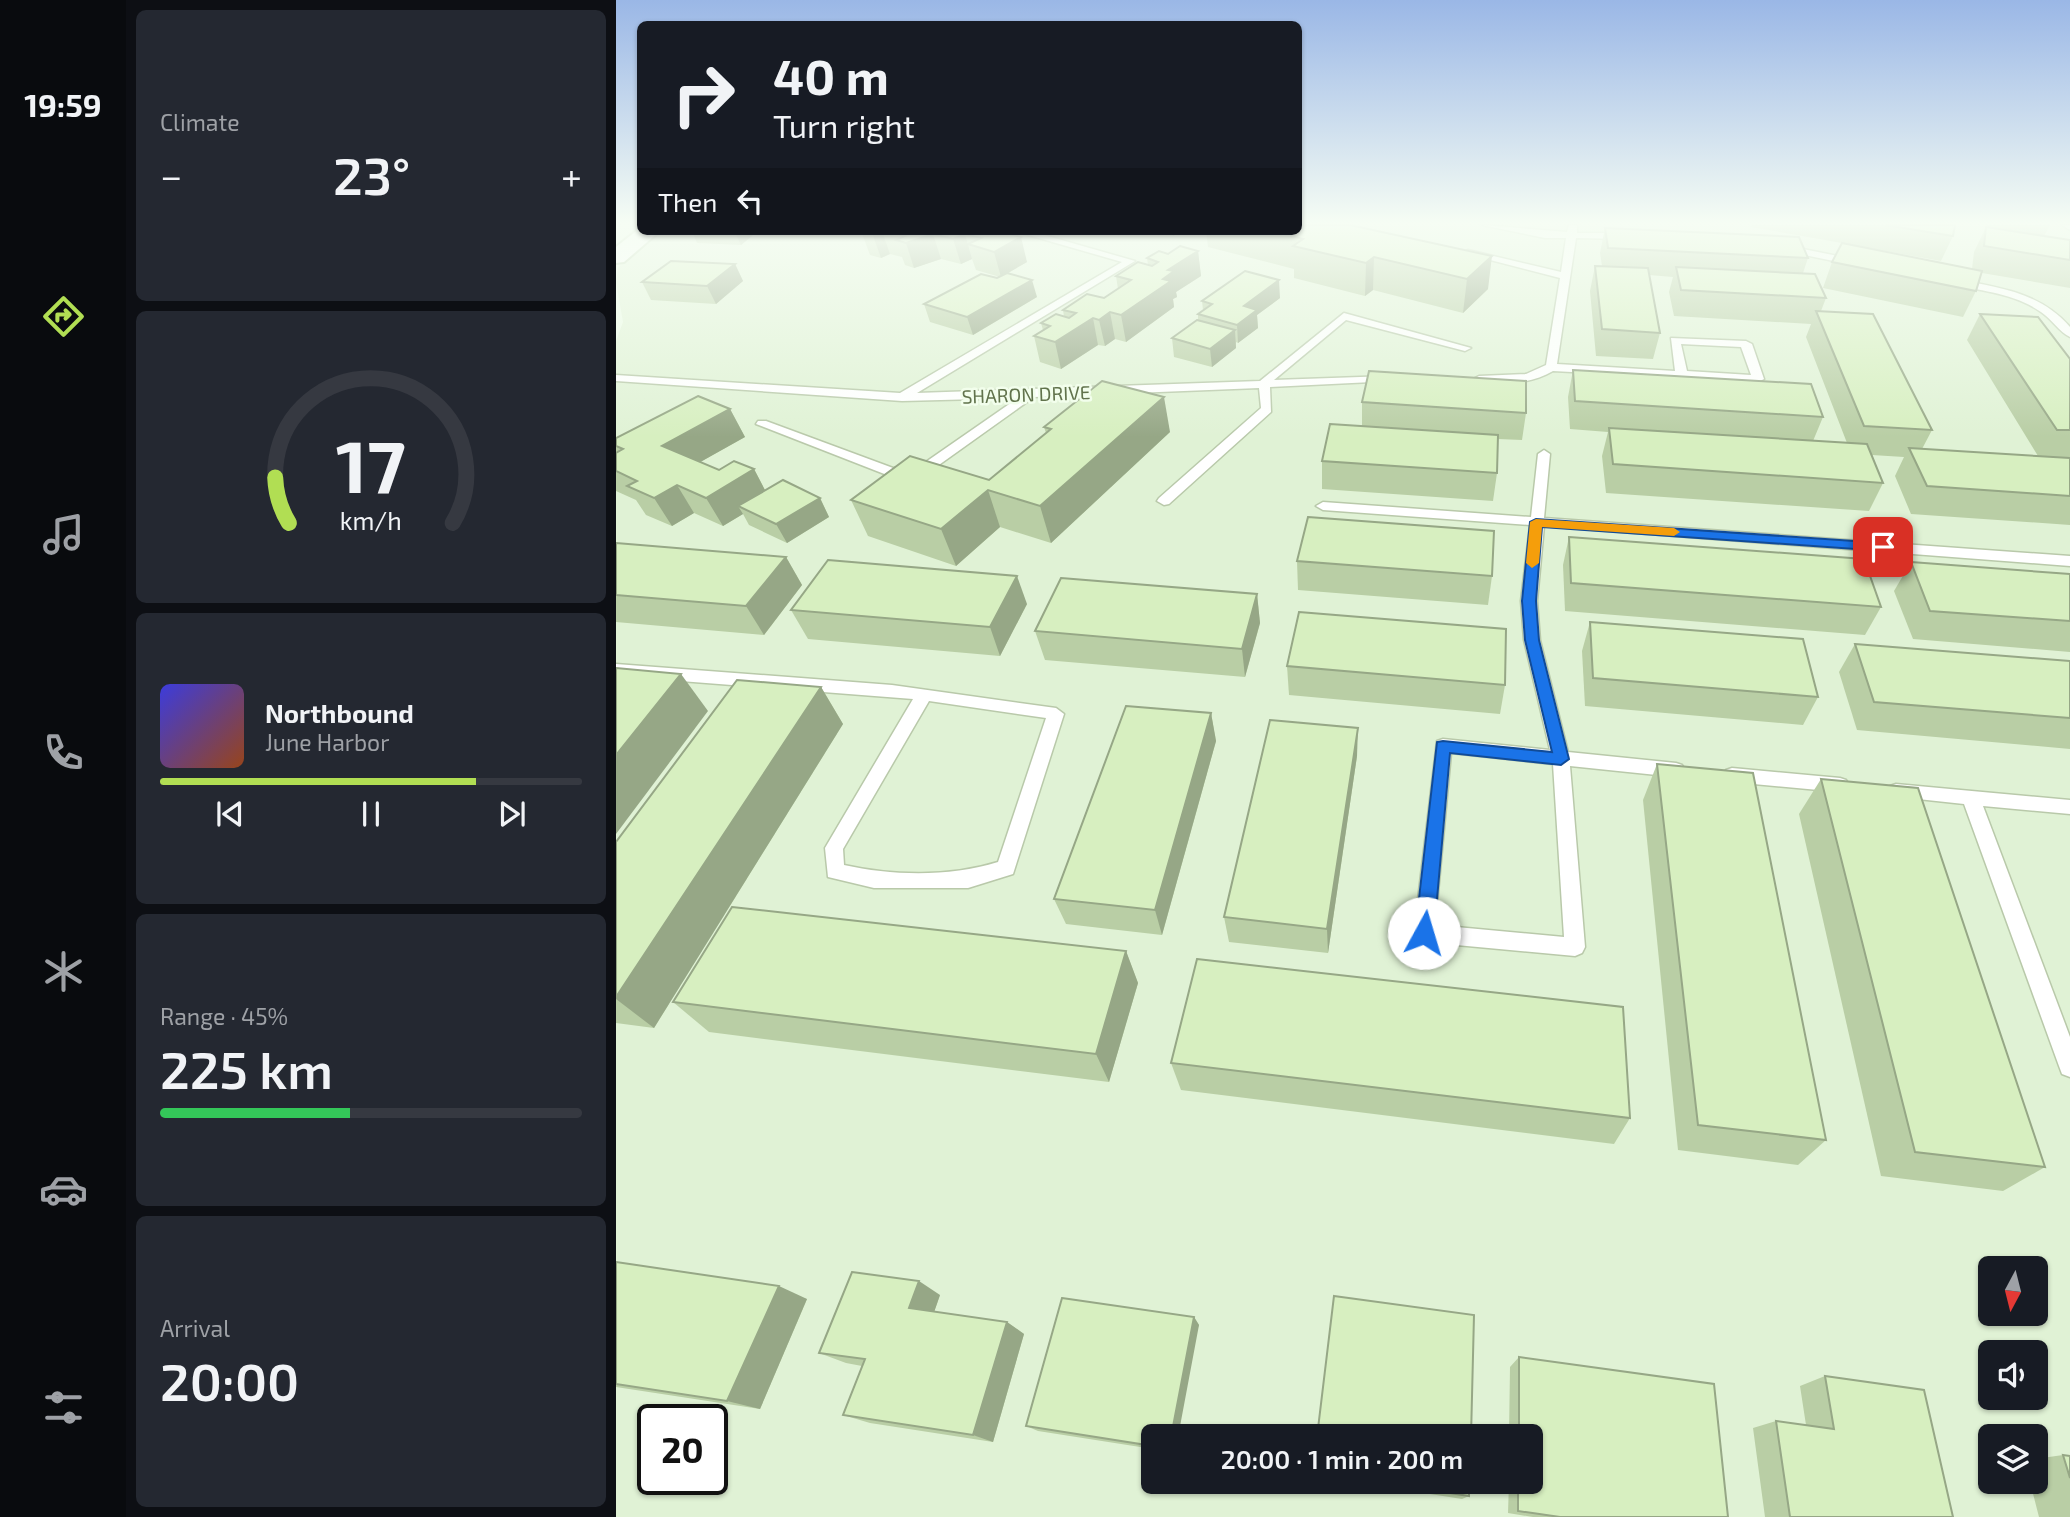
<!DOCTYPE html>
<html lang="en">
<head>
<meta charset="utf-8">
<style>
  body { margin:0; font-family:"Exo 2",sans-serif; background:#242831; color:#f1f3f6; height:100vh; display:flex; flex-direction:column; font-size:26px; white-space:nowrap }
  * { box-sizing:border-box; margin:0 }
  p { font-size:23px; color:#9ea1a6 }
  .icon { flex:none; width:38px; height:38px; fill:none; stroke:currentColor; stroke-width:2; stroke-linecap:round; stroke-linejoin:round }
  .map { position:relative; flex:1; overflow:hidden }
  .panel { display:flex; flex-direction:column; gap:10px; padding:10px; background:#0d0f14; width:490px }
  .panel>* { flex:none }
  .guide { position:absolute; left:21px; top:21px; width:665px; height:214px; border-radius:10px; box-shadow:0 2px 5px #0004; background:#171b24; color:#f1f3f6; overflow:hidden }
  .needle { width:46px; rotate:187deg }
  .tools { position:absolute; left:1362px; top:1256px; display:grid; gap:14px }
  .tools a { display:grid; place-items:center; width:70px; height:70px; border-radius:10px; background:#171b24; box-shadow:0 2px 5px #0004; font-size:35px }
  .speed { position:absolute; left:21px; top:1404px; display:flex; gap:14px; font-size:35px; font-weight:700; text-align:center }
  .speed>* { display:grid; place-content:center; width:91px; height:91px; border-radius:50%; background:#171b24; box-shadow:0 2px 5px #0004; line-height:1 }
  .speed .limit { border:4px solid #111; border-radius:10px; background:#fff; color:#111 }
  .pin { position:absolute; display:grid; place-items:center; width:60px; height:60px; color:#fff; margin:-30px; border-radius:14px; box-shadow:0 4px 10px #0006 }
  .me { position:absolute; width:77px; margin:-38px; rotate:6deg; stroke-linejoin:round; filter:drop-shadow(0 0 5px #0008) }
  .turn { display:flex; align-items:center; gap:24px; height:147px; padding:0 21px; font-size:32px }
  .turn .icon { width:91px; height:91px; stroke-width:2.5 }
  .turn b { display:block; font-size:49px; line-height:60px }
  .then { display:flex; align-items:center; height:66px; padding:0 21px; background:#0003; gap:14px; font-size:26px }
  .big { font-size:52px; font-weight:600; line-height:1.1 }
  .panel .tile { flex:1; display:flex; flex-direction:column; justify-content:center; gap:10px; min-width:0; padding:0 24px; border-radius:10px; background:#242831 }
  .panel .dial { align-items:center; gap:0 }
  .dial svg { height:182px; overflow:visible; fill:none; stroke:#363941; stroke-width:7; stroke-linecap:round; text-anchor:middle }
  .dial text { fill:#f1f3f6; stroke:none }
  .song { display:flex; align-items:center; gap:21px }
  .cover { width:84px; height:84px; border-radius:10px; background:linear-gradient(135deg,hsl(240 70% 55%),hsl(20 70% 35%)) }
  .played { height:7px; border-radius:4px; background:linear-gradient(90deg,#b1de53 75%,#363941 75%) }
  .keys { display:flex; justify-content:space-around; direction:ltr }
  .heat { display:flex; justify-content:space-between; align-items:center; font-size:38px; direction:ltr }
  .charge { height:10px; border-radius:5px; background:linear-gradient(90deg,#34c759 45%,#363941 0) }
  .trip { position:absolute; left:525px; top:1424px; width:402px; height:70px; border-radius:10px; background:#171b24; box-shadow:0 2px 5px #0004; font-weight:600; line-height:70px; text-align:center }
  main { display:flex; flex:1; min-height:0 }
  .menu { display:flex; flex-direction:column; width:126px; justify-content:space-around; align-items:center; background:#090b0e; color:#9ea1a6 }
  .menu .icon { width:49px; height:49px }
  .menu .selected { color:#b1de53 }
  .menu b { font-size:32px; color:#f1f3f6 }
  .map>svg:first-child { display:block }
</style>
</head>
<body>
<main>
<nav class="menu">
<b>19:59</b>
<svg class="icon selected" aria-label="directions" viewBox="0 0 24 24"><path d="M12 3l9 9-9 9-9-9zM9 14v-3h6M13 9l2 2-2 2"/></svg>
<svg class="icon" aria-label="music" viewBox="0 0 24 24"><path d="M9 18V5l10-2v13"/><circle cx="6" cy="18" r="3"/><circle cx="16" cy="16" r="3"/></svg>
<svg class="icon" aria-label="phone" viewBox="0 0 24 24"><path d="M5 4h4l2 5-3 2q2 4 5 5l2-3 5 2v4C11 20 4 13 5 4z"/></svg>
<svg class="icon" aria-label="climate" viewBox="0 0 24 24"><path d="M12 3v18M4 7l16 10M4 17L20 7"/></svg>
<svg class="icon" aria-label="car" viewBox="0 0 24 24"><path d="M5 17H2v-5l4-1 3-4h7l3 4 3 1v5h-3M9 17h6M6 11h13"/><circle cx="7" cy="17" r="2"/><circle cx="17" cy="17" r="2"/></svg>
<svg class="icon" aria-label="filters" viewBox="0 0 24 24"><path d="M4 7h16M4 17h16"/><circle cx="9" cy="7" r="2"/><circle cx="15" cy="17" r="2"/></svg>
</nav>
<section class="panel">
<div class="tile"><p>Climate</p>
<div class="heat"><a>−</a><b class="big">23°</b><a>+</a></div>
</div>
<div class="tile dial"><svg viewBox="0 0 100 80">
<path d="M14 69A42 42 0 1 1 86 69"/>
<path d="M14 69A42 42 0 0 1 8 49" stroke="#b1de53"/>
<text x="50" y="56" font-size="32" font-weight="700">17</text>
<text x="50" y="72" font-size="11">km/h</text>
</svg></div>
<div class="tile">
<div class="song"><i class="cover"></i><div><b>Northbound</b><p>June Harbor</p></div></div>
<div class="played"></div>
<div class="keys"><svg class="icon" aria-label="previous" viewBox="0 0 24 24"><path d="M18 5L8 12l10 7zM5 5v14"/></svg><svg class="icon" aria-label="pause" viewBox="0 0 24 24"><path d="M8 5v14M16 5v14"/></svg><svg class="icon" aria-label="next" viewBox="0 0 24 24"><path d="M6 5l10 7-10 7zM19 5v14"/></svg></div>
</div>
<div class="tile"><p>Range · 45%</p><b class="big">225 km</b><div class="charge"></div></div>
<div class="tile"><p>Arrival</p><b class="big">20:00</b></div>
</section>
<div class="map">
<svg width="1454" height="1517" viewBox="0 0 1454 1517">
  <rect width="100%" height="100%" fill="#ecfbe6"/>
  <path fill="#e0f2d5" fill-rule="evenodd" d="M683 225H1454V1517H0V341L7 322 0 282 2 268 17 251 45 231H682ZM1374 1269H1419V1314H1374ZM1374 1353H1419V1398H1374ZM37 1419H96V1479H37ZM537 1437H915V1482H537ZM1374 1437H1419V1482H1374Z"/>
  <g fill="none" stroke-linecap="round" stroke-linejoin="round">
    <g stroke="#b9c9aa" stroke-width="3">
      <g id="lane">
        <path d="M866 225 951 232 953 225H961V233H1010L1015 236 1010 239 960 238 941 364 1059 371 1055 338 1130 341 1136 344 1148 379 1142 382 937 371C915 384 884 386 859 381L857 379 863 376 910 374 930 365 944 278 847 253 852 250 945 272 950 238H929ZM1065 344 1125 347 1135 375 1071 371Z"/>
        <polygon points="1446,225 1454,225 1454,230"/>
        <polygon points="398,231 414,231 519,261 301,393 644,381 728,313 855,348 849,351 730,320 658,380 773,376 779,379 777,381 654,387 655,412 553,504 548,505 541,501 543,498 645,408 643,388 418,397 313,472 292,476 271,475 140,424 142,421 150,421 277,468 304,466 402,398 286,401 0,381 0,375 284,393 506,262"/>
        <polygon points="1167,245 1242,260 1247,263 1242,266 1164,250 1164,246"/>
        <path d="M1338 279C1381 287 1424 292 1454 327V337C1443 332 1436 319 1425 312 1398 293 1365 291 1334 284L1333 282Z"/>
        <path d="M928 450 934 454 928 518 1454 556V566L928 526 921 601 924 640 952 752 1060 763 1066 765 1069 770 1066 775 1060 777 954 766 969 947 966 953 959 956 808 942 801 939 798 933 821 741 827 739 934 750 908 640 905 601 914 525 707 510 700 506 707 502 915 517 922 454ZM835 753 937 764 948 937 819 925Z"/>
        <path d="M0 664 276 685 440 708 448 714 397 874 352 888H258L212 877 209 848 297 699 0 676ZM313 701 430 718 382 862C334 877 277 876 228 865L227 849Z"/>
        <polygon points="1116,768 1224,778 1230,780 1233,785 1230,790 1224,792 1116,782 1110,780 1107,775 1110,770"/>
        <polygon points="1280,784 1454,800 1454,814 1367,806 1454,1037 1454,1077 1446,1074 1443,1066 1348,804 1274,796 1271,791 1274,786"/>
      </g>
    </g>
    <g stroke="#b9cda9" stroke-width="4">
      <polygon id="secondary" points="24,228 24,231 44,231 8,262 0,263 0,247"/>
    </g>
    <use href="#lane" fill="#fff" fill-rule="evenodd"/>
    <use href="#secondary" fill="#fff" fill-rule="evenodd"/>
  </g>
  <g fill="#b9cea5">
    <polygon points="734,225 872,289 847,313 757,290 749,296 678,278 678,269 592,247 590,231 682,231"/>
    <polygon points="1136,225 1339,225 1337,236 1325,261 1242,246 1356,269 1358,252 1370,227 1372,227 1370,225 1434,225 1428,236 1454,240 1454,288 1366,273 1360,291 1347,317 1207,288 1216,262 1226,243 1135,227"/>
    <polygon points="989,228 1192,258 1187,273 1210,298 1205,311 1316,430 1306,449 1422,456 1351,340 1364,314 1454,359 1454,525 1295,514 1279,476 1288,457 1256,455 1267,483 1253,511 990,493 986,456 992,432 954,429 952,397 957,370 1207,417 1197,441 1231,443 1190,337 1195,324 1058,316 1053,292 1057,277 1033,275 1044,333 1037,359 980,356 974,291 979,266 986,266 984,253"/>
    <polygon points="76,231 142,231 125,245 81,243"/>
    <polygon points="245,231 382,231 411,262 392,273 421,297 357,335 314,322 308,304 384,277 360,270 356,259 345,264 325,259 298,268 289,265 286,257 274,254 265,258 254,255"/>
    <polygon points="535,231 566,231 557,236"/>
    <polygon points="582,251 585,276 560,292 561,297 557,299 558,307 510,342 499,339 489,346 482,345 445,369 424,362 418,336 427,330 425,323 448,317 447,310 488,298 502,289 500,276 532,265 531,258 552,254"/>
    <polygon points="119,264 127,281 100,304 35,300 26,282"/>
    <polygon points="664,298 641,315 642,328 622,343 620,342 620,348 596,367 558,357 556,338 582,320 582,314 587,310 586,301"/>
    <polygon points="746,402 910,413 906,440 882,439 881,473 877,501 706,489 706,461 746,426"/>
    <polygon points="114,409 129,437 84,462 103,470 138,469 149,490 204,498 213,517 171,543 133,525 127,514 107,526 78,513 56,526 30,515 20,500 0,491 0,438"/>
    <polygon points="428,427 554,432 435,543 384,527 340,566 252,536 235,500 373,480 430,433"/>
    <polygon points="953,537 1265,607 1249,635 949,611 947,565"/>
    <polygon points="0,543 170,557 186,585 148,635 0,622"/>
    <polygon points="681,561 876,576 872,605 682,590"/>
    <polygon points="1295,562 1454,574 1454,652 1297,639 1278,591"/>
    <polygon points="641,594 644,623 629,677 429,660 419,631"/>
    <polygon points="411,604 384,656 192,639 175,610"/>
    <polygon points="974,622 1202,697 1187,725 969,706 966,651"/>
    <polygon points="1239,644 1454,661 1454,749 1241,730 1223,672"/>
    <polygon points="671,666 889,685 884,714 673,695"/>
    <polygon points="205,687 227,724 38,1028 0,1023 0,842"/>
    <polygon points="595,713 600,741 546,935 450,924 438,899"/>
    <polygon points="741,756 712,953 613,942 608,917"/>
    <polygon points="1041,764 1210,1140 1182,1165 1062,1150 1027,800"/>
    <polygon points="1205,779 1429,1167 1387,1191 1265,1176 1183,814"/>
    <polygon points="510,951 522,983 493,1082 93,1032 57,1002"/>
    <polygon points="555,1063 1014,1118 998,1144 565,1090"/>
    <polygon points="0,1262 191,1299 144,1409 0,1387"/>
    <polygon points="324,1295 318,1312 391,1322 408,1334 377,1442 254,1423 227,1415 246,1366 230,1363 203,1353"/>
    <polygon points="578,1317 583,1325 537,1437 537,1449 422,1431 410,1426"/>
    <polygon points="903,1357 1112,1517 917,1517 892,1513 893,1482 915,1482 915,1437 893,1437 894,1367"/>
    <polygon points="1209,1376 1337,1517 1149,1517 1137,1428 1160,1421 1190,1425 1184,1386"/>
    <polygon points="1447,1455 1454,1456 1454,1517 1423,1517 1414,1482 1419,1482 1419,1459"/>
    <polygon points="737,1482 853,1482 853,1496 846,1499"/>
  </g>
  <g fill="#96a786">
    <polygon points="118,231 142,231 125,245"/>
    <polygon points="261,231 266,231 274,254 265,258 256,233"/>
    <polygon points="556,231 566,231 557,236"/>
    <polygon points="317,234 325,259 298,268 290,243"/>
    <polygon points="349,234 356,259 345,264 337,239"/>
    <polygon points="405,237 411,262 385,277 378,252"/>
    <polygon points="582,251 585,276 560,292 561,297 557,299 558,307 510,342 505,315 547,279 552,270"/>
    <polygon points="876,256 872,289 847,313 851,279"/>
    <polygon points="758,257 757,290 749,296 750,263"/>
    <polygon points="119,264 127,281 100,304 91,286"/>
    <polygon points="416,280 421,297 357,335 351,317"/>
    <polygon points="663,280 664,298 641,315 642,328 622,343 621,325 628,306"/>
    <polygon points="494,312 499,339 489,346 483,320"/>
    <polygon points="477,318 482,345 445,369 439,342"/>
    <polygon points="619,330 620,348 596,367 594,349"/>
    <polygon points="548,397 554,432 435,543 424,506"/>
    <polygon points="114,409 129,437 63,474 46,446"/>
    <polygon points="138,469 153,498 122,506 127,514 107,526 90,498"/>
    <polygon points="61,485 78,513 56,526 38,498"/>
    <polygon points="372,490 384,527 340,566 325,529"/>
    <polygon points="204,498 213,517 171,543 160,524"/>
    <polygon points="170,557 186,585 148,635 130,606"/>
    <polygon points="401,576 411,604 384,656 374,627"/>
    <polygon points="641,594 644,623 629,677 626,649"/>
    <polygon points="65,674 92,711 0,834 0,755"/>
    <polygon points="205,687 227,724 38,1028 0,999 0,997"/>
    <polygon points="595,713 600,741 546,935 539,910"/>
    <polygon points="742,728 741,756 712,953 711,929"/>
    <polygon points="510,951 522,983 493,1082 480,1054"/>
    <polygon points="303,1281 324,1295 315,1321 293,1308"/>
    <polygon points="163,1286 191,1299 144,1409 111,1401"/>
    <polygon points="578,1317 583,1325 562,1437 555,1437"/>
    <polygon points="391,1322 408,1334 377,1442 357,1435"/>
  </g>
  <g fill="#d7efc0" stroke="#96a786" stroke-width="2">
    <polygon points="682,225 734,225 876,256 851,279 758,257 750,263 677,246 687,239 655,231 682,231"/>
    <polygon points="1269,225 1339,225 1337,236"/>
    <polygon points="1370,227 1454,240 1454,260 1368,246"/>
    <polygon points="989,228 1183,237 1192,258 992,248"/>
    <polygon points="272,231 382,231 405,237 378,252 352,244 365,238 349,234 337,239 317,234 290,243 280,240 289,236"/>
    <polygon points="1226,243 1366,271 1360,291 1216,262"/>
    <polygon points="564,246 582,251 552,270 558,271 547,279 555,281 505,315 494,312 483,320 477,318 439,342 418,336 434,326 425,323 440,314 453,318 460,313 447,310 471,294 488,298 515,280 500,276 522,262 536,266 542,262 531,258 543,251 552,254"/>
    <polygon points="55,261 119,264 91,286 26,282"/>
    <polygon points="979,266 1032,268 1044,333 986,329"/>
    <polygon points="1060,267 1199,274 1210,298 1065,290"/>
    <polygon points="629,271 663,280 628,306 641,310 621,325 582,314 596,304 586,301"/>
    <polygon points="391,273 416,280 351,317 308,304 365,274 381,278"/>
    <polygon points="1200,311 1257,314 1316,430 1248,426"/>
    <polygon points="1364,314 1422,317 1454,359 1454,430 1441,430"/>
    <polygon points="581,320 619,330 594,349 556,338"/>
    <polygon points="957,370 1195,384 1207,417 959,401"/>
    <polygon points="753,371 910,381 910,413 746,402"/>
    <polygon points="486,381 548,397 424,506 372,490 325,529 235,500 294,456 373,480 435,429 428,427"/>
    <polygon points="82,396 114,409 46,446 103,470 118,461 138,469 90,498 61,485 38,498 11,486 21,481 0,471 0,453 7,449 0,446 0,438"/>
    <polygon points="714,424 882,435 881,473 706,461"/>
    <polygon points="993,428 1251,444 1267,483 997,464"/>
    <polygon points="1293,448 1454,458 1454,496 1311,486"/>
    <polygon points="167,480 204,498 160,524 122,506"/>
    <polygon points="692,517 878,531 876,576 681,561"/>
    <polygon points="953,537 1248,559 1265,607 955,583"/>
    <polygon points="0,543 170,557 130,606 0,595"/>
    <polygon points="212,560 401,576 374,627 175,610"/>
    <polygon points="1295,562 1454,574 1454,621 1314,611"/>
    <polygon points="445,578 641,594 626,649 419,631"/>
    <polygon points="683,612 890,629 889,685 671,666"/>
    <polygon points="974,622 1187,639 1202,697 977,678"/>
    <polygon points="1239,644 1454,661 1454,718 1258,702"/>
    <polygon points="0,668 65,674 0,755"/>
    <polygon points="121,680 205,687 0,997 0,842"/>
    <polygon points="510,706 595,713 539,910 438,899"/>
    <polygon points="654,720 742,728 711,929 608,917"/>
    <polygon points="1041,764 1137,773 1210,1140 1082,1125"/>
    <polygon points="1205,779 1302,788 1429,1167 1299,1152"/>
    <polygon points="116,907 510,951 480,1054 57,1002"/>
    <polygon points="581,959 1007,1007 1014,1118 555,1063"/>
    <polygon points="0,1262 163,1286 111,1401 0,1384"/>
    <polygon points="236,1272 303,1281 293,1308 391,1322 357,1435 227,1415 249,1359 203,1353"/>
    <polygon points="718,1296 858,1315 855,1437 701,1437"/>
    <polygon points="446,1298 578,1317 555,1437 537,1437 537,1446 410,1426"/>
    <polygon points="903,1357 1098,1384 1112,1517 944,1517 902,1511 902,1482 915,1482 915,1437 903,1437"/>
    <polygon points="1209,1376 1308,1390 1337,1517 1174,1517 1160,1421 1218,1429"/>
    <polygon points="1447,1455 1454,1456 1454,1478"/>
    <polygon points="766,1482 853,1482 853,1496"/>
  </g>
  <linearGradient id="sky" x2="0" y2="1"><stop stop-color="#9ab7e6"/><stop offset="0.51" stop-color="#f6fdf4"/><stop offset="1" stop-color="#f6fdf4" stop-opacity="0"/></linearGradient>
  <rect width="1454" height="437" fill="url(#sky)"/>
  <polygon fill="#1a73e8" stroke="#114b97" stroke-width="2" points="920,519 1267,543 1274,547 1267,551 926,527 920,601 923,640 953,759 945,765 834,753 818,933 815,939 808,941 802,939 799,933 821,742 827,741 936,752 909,640 906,601 914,522"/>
  <polygon fill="#f59e0b" points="920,519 1058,528 1064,532 1058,536 926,527 923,563 916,568 910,563 914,522"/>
  <g text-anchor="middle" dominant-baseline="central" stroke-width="5" stroke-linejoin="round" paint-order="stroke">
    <g font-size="19" fill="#61734c" stroke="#f2feec">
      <text transform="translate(410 394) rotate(-2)">SHARON DRIVE</text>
    </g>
  </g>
</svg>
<div class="tools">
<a><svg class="needle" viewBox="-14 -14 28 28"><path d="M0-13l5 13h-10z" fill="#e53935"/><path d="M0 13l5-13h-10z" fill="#9ea1a6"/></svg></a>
<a><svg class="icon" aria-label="sound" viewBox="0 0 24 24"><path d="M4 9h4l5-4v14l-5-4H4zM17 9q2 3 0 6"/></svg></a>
<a><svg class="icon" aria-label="layers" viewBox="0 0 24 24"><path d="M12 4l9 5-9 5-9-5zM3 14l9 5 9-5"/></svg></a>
</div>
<div class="speed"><div class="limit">20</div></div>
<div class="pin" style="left:1267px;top:547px;background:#d93025"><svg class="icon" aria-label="arrive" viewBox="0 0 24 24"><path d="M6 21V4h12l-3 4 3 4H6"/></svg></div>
<svg class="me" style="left:808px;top:933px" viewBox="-20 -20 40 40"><circle r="19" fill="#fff"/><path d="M0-13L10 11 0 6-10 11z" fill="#1a73e8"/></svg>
<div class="trip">20:00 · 1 min · 200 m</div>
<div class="guide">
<div class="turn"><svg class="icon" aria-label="right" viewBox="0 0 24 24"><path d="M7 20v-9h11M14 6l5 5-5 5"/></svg><div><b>40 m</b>Turn right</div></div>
<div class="then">Then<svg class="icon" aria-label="left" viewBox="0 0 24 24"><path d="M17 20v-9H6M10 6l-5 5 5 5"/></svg></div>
</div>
</div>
</main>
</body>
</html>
